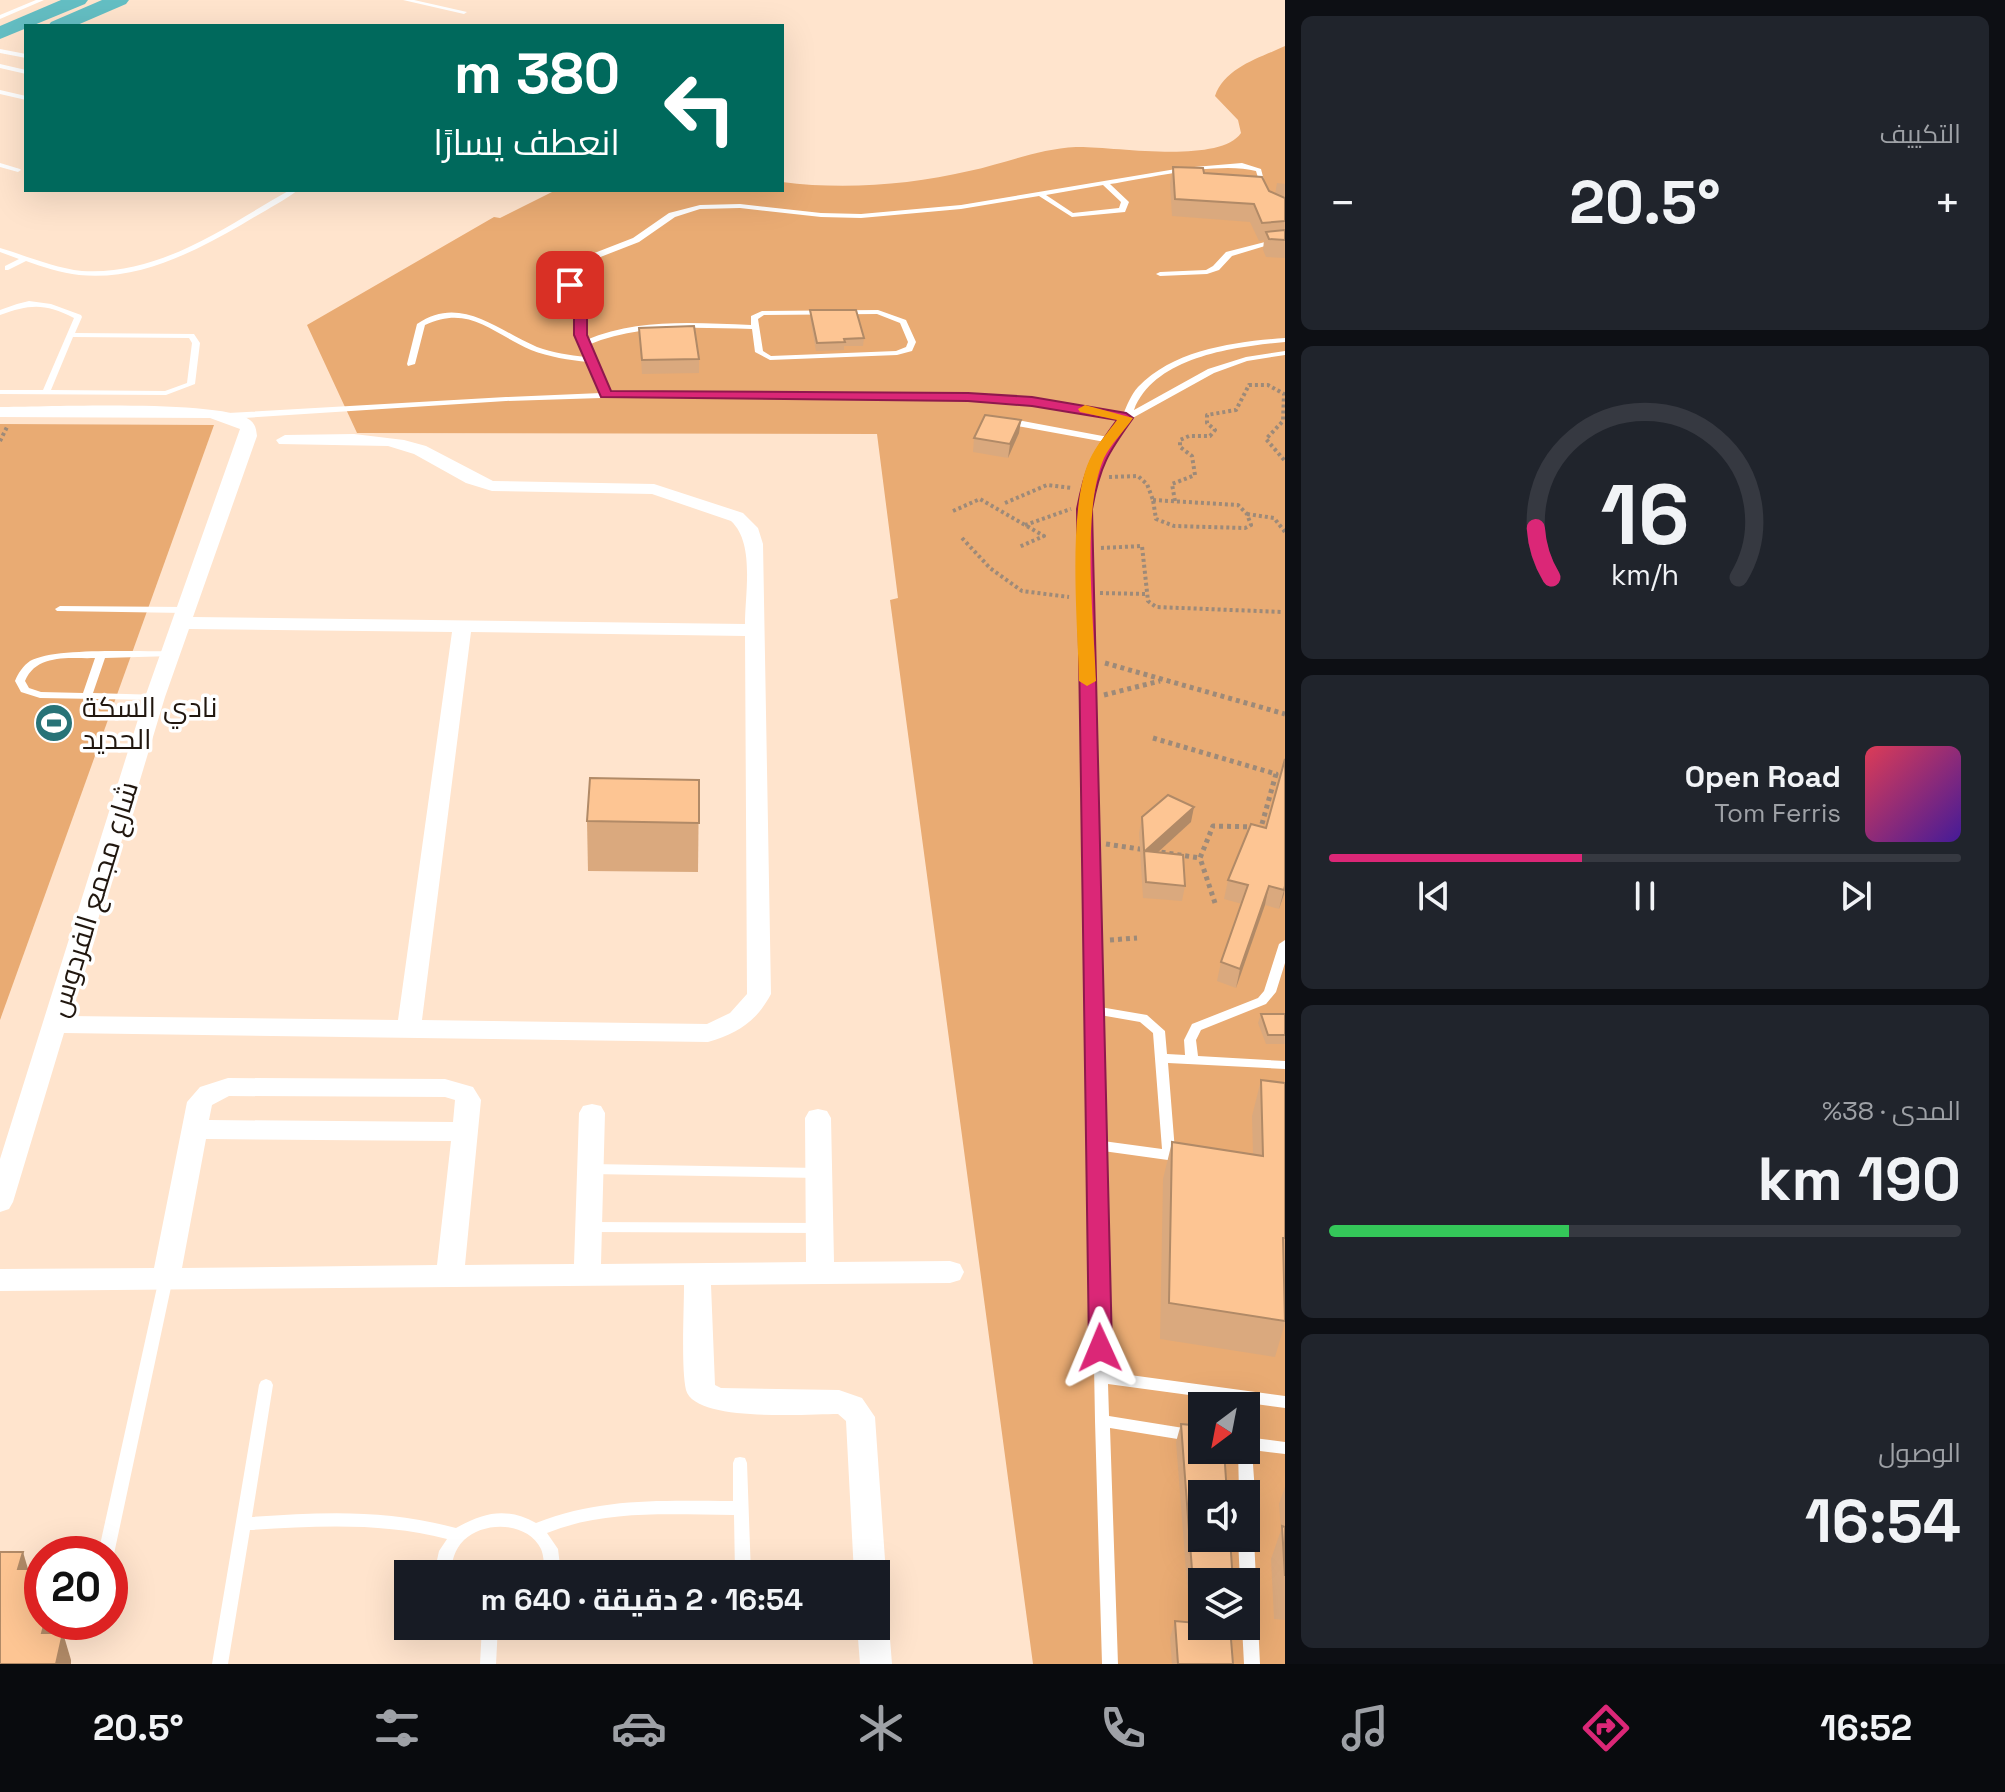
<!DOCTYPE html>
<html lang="ar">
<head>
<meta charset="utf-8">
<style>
  body { margin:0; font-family:"Space Grotesk",Cairo,sans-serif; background:#20242c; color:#f1f3f6; direction:rtl; height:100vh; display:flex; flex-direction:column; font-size:30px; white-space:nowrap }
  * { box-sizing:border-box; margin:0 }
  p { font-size:26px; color:#9ea1a6 }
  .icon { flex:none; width:44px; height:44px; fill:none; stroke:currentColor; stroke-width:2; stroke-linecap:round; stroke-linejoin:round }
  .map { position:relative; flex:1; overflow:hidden; direction:ltr }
  .side { display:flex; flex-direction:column; gap:16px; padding:16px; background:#0d0f14; width:720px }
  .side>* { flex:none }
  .banner { position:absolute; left:24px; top:24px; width:760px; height:168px; border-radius:0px; box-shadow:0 8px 32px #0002; direction:rtl; background:#00695c; color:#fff; overflow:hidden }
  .needle { width:52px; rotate:212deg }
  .controls { position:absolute; left:1188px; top:1392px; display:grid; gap:16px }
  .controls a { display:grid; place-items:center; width:72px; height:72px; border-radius:0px; background:#171b24; box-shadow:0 8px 32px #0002; font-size:40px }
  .speed { position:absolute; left:24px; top:1536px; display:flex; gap:16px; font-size:40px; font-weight:700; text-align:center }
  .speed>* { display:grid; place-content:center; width:104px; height:104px; border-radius:50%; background:#171b24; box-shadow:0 8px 32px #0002; line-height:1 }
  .speed .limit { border:12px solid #d22; background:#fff; color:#111 }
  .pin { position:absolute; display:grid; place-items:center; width:68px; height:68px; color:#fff; margin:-34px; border-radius:16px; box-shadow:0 4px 12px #0006 }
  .me { position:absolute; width:88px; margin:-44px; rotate:359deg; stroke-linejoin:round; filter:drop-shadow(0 0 6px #0008) }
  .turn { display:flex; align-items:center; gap:28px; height:168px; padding:0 32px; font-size:36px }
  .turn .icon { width:104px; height:104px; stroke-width:2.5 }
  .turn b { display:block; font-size:56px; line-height:68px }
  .big { font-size:60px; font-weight:700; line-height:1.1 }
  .side .card { flex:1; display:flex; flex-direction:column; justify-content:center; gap:12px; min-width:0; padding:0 28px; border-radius:12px; background:#20242c }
  .side .dial { align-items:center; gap:0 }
  .dial svg { height:208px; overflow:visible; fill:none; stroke:#363941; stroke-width:7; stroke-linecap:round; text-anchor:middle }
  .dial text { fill:#f1f3f6; stroke:none }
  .song { display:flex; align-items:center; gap:24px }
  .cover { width:96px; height:96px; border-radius:12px; background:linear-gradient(135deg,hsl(350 70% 55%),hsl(260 70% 35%)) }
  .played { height:8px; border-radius:4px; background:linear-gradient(90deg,#db2777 40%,#363941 40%) }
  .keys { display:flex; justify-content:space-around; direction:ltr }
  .heat { display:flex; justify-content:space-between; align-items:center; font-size:44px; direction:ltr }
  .charge { height:12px; border-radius:6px; background:linear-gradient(90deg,#34c759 38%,#363941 0) }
  .trip { position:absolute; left:394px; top:1560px; width:496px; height:80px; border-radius:0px; background:#171b24; box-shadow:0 8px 32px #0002; font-weight:700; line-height:80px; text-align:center; direction:rtl }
  .menu { display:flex; height:128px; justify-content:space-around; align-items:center; background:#090b0e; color:#9ea1a6 }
  .menu .icon { width:56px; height:56px }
  .menu .on { color:#db2777 }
  .menu b { font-size:36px; color:#f1f3f6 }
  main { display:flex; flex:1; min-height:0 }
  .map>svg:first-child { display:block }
</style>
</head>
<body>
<main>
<section class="side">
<div class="card"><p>التكييف</p>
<div class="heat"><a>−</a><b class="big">20.5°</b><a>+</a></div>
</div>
<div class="card dial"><svg viewBox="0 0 100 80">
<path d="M14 69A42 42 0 1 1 86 69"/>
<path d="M14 69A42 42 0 0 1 8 50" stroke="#db2777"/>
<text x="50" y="56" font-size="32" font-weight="700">16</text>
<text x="50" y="72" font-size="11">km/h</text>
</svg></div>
<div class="card">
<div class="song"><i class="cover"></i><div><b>Open Road</b><p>Tom Ferris</p></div></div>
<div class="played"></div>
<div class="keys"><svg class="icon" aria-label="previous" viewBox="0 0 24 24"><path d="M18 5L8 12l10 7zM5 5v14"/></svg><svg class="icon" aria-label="pause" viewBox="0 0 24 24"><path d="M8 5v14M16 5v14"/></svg><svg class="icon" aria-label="next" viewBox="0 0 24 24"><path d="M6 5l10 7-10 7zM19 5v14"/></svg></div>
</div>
<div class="card"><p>المدى · 38%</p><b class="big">190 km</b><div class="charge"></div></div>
<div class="card"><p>الوصول</p><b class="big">16:54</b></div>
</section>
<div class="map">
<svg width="1285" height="1664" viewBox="0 0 1285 1664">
  <rect width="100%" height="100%" fill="#ffe4cd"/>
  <g fill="#e9ab73" fill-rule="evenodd">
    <path d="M1285 46V1664H1033L890 600 898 598 877 434 357 433 307 325 494 217 500 218 556 190H782V182C843 190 910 185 969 171 1006 163 1038 149 1076 147 1112 146 1219 165 1241 133L1238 120 1215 96C1225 67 1260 58 1285 46ZM1202 1406H1246V1450H1202ZM1202 1494H1246V1538H1202ZM1202 1582H1246V1626H1202Z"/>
    <polygon points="0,424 214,425 0,1020"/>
  </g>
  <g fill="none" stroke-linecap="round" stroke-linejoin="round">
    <g stroke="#9d8a79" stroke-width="4" stroke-dasharray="3 3" stroke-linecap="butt">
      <polyline points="0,441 7,427"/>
      <polyline points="1109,477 1138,476 1147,484 1153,500"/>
      <polygon points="1153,500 1238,505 1247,514 1251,525 1245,528 1174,526 1156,519"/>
      <polyline points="1175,501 1172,484 1195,475 1192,456 1180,447 1180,440 1189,436 1210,436 1215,430 1207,423 1207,415 1236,410 1249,385 1268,385 1284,394 1283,421 1266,439 1285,461"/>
      <polyline points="1005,503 1047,485 1072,488"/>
      <polyline points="953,511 980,499 1044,536 1019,547"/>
      <polyline points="1247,514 1274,518 1285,532"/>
      <polyline points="1025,525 1071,509"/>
      <polyline points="962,538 990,568 1022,591 1069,597"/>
      <polyline points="1101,548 1142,546 1148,601 1156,607 1283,612"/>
      <polyline points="1100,593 1147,594"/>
    </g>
    <g stroke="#9d8a79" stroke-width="5" stroke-dasharray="4 4" stroke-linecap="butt">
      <polyline points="1105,663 1285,714"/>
      <polyline points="1104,695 1160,681"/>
      <polyline points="1153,738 1276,774 1260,831"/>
      <polyline points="1106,844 1200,858"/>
      <polyline points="1215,903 1200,858 1213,826 1256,827"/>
      <polyline points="1110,940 1137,938"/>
    </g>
    <g fill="#fff" fill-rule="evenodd">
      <polygon points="36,0 44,0 0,19 0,15"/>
      <polygon points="403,0 414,0 467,12 464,14"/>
      <polygon points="0,49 26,54 26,58 0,53"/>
      <polygon points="0,64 26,70 26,74 0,68"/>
      <polygon points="0,90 26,96 26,100 0,94"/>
      <polygon points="0,163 20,169 21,170 18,172 0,167"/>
      <path d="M1242 163 1261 169 1267 192 1262 191 1256 171C1220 161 1149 178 1110 184L1129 202 1125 212 1072 217 1039 196 961 209 861 218 821 217 740 208 700 209 675 217 639 242 585 263 571 273C571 286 581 293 584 305 587 317 582 329 586 340 639 318 695 323 751 325V316L762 311 878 310 906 320 916 342 912 351 897 355 770 360 755 352 752 329C696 328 641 323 588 345L609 393 663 392 968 395 1032 400 1123 415C1127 405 1131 395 1138 387 1175 349 1235 342 1285 338V342C1235 347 1155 356 1134 410L1208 369 1246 357 1285 351V355L1247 361 1214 373 1129 420 1110 446 1098 470 1091 495 1089 527 1100 1007 1147 1015 1165 1031 1167 1054 1185 1055 1184 1040 1192 1024 1258 998 1264 991 1279 944 1285 940V963L1276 992 1266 1004 1201 1030 1196 1040 1198 1056 1285 1061V1069L1168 1063 1175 1151 1180 1153 1182 1156 1180 1159 1175 1161 1103 1151 1108 1372 1285 1396V1408L1108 1384 1109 1416 1202 1431V1443L1110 1428 1118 1664H1102L1095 1421 1079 527C1081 495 1087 469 1105 442L1006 424 1002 421 1006 418 1108 437 1121 420 1032 404 968 399 663 396 506 401 228 419 224 416 228 413 506 397 601 393 588 362C569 360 549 357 531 350 492 333 469 304 425 325L415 364 408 366 407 364 417 324C460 294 497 330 537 347 553 353 569 355 586 357L576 335V305L563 280 564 270 579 259 633 238 669 213 700 205 740 204 821 213 861 214 961 205 1182 168ZM1103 185 1121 202 1119 208 1073 213 1046 195ZM877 314 900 323 908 342 906 347 896 351 771 356 763 351 758 319 764 315ZM1100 1015 1140 1022 1153 1033 1162 1149 1103 1141Z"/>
      <path d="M290 190H298C281 203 260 213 241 225 192 253 138 281 79 275 61 273 43 267 26 261L8 270H5V266L19 259 0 252V248C27 256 54 268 82 271 160 276 226 226 290 190Z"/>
      <polygon points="1285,241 1285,245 1265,246 1232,256 1219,270 1207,274 1160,276 1156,274 1160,272 1206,270 1213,266 1226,252 1265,242"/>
      <path d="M29 301 51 304 81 315 82 317 75 333 194 334 200 343 195 384 166 395 0 394V390H43L74 318C45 303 30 304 0 315V310L17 304ZM73 337 189 338 192 343 187 383 165 391 51 390Z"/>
      <polygon points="60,606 185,607 190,610 185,613 57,611 55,609"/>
      <path d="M169 651 172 652 174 654 172 656 105 658 93 693 159 695 160 697 155 700 40 698 21 692 15 681C18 673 23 666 30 661 54 647 138 652 169 651ZM95 658 83 693 41 692 29 688 25 681C37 653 70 659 95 658Z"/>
      <polygon points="591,1164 818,1168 823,1170 825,1173 823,1176 818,1178 591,1174 586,1172 584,1169 586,1166"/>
      <polygon points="589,1222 820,1223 825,1224 827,1228 825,1232 820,1233 589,1232 584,1231 582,1227 584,1223"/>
      <polygon points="166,1273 171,1274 173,1278 114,1554 110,1559 110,1554 98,1554 159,1278 161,1274"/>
      <path d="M266 1379 271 1381 273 1385 252 1517C324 1512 385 1509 456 1528 484 1512 507 1507 536 1523 603 1497 663 1501 733 1501V1463L735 1458 740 1457 745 1458 747 1463 751 1574H735L734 1515C671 1515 607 1509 547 1533L558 1549 561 1574H545C544 1566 544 1556 541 1549 528 1522 485 1520 464 1540 454 1550 452 1561 450 1574H434L439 1551 447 1539C382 1522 316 1526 250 1530L228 1664H212L259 1385 261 1381Z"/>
      <polygon points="1246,1437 1285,1442 1285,1454 1252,1450 1255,1493 1252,1498 1247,1500 1246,1494 1239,1493 1238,1450 1246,1450"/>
      <polygon points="1246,1531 1251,1533 1254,1538 1260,1664 1244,1664 1242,1626 1246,1626 1246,1582 1240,1582 1238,1538 1246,1538"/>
      <polygon points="482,1626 498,1626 496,1664 480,1664"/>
    </g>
    <g fill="#fff" fill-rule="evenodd">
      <path d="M0 407C45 407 221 399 250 420 256 425 256 429 257 436L193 617 745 624C745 593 755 543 731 521L652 494 492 491 466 483 414 454 388 446 279 444 276 440 285 435 354 434 404 440 426 446 493 481 654 484 743 513 758 528 763 544 771 994C756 1022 738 1033 708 1042L64 1033 13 1202 9 1209 0 1212V1159L145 697 240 429 210 418 0 417ZM189 629 452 632 398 1020 69 1016 165 697ZM471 632 745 636 747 994 730 1013 707 1024 422 1020Z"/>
      <path d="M228 1078 445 1079 473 1087 481 1100 465 1265 574 1264 579 1113 583 1106 592 1104 601 1106 605 1113 601 1264 806 1262 805 1118 809 1111 818 1109 827 1111 831 1118 834 1262 950 1261 960 1264 964 1272 960 1280 950 1283 711 1285 715 1385 721 1388 839 1390 862 1398 875 1417 886 1574 881 1584 876 1586V1574H854L846 1421 838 1414C809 1414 695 1423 686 1390 681 1367 684 1312 684 1285L0 1291V1269L154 1268 187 1102 200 1087ZM229 1096 445 1097 455 1100 453 1122 209 1120 212 1105ZM206 1139 451 1141 437 1265 182 1268Z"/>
      <polygon points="876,1612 884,1616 889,1626 892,1664 860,1664 857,1626 876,1626"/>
    </g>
    <g fill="#64bec3" fill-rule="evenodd">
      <polygon points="61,0 88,0 85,4 0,39 0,26"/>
      <polygon points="102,0 129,0 126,4 75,26 48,26 51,22"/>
    </g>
  </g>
  <g fill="#daa97e">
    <polygon points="1173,167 1204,173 1275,194 1277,183 1285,184 1285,258 1266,257 1263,250 1264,240 1259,241 1250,222 1172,216 1170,184"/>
    <polygon points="810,310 864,338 863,346 844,346 844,350 816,351 810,318"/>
    <polygon points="639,328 699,359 699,373 642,374"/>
    <polygon points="1021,420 1019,433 1008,458 973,452 974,438"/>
    <polygon points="1285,759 1285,894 1279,909 1265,905 1236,988 1217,981 1221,962 1242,904 1224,899 1228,880 1266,828"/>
    <polygon points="699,780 698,872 588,871 587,821"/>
    <polygon points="1142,817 1191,822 1158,852 1185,886 1182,901 1143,898 1139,833"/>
    <polygon points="1261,1014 1285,1014 1285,1044 1266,1044 1258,1023"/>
    <polygon points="1261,1080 1285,1083 1285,1276 1284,1276 1285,1323 1275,1357 1160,1339 1163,1179 1172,1142 1253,1154 1252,1116"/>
    <polygon points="1181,1424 1236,1628 1231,1642 1233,1664 1172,1664 1170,1638 1175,1621 1190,1622 1176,1442"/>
    <polygon points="1285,1487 1285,1620 1274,1619 1271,1559 1281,1530 1279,1504"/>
  </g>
  <g fill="#b18a67">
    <polygon points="1021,420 1019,433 1008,458 1010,444"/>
    <polygon points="1194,807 1191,822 1145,864 1145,851"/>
    <polygon points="1269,886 1265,905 1236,988 1240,969"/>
    <polygon points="1285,886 1284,894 1279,909"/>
    <polygon points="23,1552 31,1579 18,1569"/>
    <polygon points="45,1622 60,1622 51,1660 42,1633"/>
    <polygon points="63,1633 71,1660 71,1664 56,1664"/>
  </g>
  <g fill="#fdc593" stroke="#b18a67" stroke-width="2">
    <polygon points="1173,167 1203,168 1204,173 1262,177 1269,191 1285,198 1285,221 1262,223 1254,204 1175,199"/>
    <polygon points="1285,230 1285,240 1269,239 1266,232"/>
    <polygon points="810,310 856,310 864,338 844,339 845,342 817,343"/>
    <polygon points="694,326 699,359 642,360 639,328"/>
    <polygon points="985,415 1021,420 1010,444 974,438"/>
    <polygon points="1285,759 1285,886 1284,890 1269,886 1240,969 1221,962 1248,885 1228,880 1251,824 1266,828"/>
    <polygon points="590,778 699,780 699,823 587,821"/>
    <polygon points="1168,795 1194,807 1145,851 1183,855 1185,886 1146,882 1142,817"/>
    <polygon points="1261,1014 1285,1014 1285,1035 1268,1035"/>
    <polygon points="1261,1080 1285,1083 1285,1238 1283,1238 1285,1321 1169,1303 1172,1142 1263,1156"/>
    <polygon points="1181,1424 1202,1426 1202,1450 1224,1450 1227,1494 1202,1494 1202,1538 1230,1538 1233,1582 1202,1582 1202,1626 1236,1626 1236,1628 1230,1627 1233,1664 1178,1664 1175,1621 1196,1623"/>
    <polygon points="1282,1526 1285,1527 1285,1576"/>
    <polygon points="0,1552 23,1552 18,1569 42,1569 42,1622 45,1622 42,1633 63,1633 56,1664 0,1664"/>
  </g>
  <path fill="#db2777" stroke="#8e194d" stroke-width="2" d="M565 282H574L587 305V335L611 391 968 393 1032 397 1126 413 1133 418C1108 453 1100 465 1092 509L1112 1348 1109 1355 1100 1357 1092 1355 1089 1348 1077 509C1085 467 1092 454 1117 420L1032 406 968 401 601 397 574 335V305L563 285Z"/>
  <path fill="#f59e0b" d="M1085 405 1133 418C1124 431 1111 444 1104 458 1081 511 1094 621 1096 681L1087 686 1079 681C1078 625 1066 501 1092 455 1099 442 1109 431 1117 420L1080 412 1078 409Z"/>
  <defs>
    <g id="stadium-disc" transform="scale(2)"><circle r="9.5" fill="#287377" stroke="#fff"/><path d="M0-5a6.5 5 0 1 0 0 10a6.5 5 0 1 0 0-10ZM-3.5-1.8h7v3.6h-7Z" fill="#fff"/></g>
  </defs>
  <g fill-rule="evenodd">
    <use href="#stadium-disc" x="54" y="723"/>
  </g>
  <g text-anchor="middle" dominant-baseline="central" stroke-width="7" stroke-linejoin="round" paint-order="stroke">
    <g font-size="28" fill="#21170f" stroke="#fff" text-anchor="start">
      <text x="82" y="707">نادي السكة<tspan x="82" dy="32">الحديد</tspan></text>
    </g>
    <g font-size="28" fill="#21170f" stroke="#fff">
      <text transform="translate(93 899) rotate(-73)">شارع مجمع الفردوس</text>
    </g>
  </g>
</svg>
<div class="controls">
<a><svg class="needle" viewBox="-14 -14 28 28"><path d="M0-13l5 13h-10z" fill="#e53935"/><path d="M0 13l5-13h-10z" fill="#9ea1a6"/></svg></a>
<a><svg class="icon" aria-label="sound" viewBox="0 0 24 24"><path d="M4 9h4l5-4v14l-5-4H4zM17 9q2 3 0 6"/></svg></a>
<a><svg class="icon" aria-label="layers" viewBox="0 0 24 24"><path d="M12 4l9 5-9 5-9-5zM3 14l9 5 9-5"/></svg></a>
</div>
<div class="speed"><div class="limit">20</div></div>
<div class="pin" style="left:570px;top:285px;background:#d93025"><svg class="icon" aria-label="arrive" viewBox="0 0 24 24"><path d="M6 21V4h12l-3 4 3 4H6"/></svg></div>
<svg class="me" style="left:1100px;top:1348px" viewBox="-20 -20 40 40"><path d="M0-17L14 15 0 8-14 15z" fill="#db2777" stroke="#fff" stroke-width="4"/></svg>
<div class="trip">16:54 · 2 دقيقة · 640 m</div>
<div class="banner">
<div class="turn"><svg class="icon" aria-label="left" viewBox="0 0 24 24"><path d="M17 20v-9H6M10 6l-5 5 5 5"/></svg><div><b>380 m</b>انعطف يسارًا</div></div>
</div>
</div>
</main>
<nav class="menu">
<b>16:52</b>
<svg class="icon on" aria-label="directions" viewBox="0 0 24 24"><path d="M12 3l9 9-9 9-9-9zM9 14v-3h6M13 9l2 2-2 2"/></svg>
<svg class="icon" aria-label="music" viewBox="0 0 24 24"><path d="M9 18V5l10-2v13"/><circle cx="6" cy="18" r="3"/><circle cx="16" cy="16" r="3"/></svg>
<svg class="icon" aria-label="phone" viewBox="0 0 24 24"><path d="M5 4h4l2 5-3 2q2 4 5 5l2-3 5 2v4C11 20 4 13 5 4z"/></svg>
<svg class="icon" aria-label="climate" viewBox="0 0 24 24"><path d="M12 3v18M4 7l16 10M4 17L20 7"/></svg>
<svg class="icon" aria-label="car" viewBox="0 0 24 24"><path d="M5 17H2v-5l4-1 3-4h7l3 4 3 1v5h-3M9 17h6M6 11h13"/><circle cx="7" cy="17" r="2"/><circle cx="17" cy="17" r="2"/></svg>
<svg class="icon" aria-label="filters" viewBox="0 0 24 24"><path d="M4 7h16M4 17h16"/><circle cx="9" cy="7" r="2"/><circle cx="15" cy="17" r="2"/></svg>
<b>20.5°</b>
</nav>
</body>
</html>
